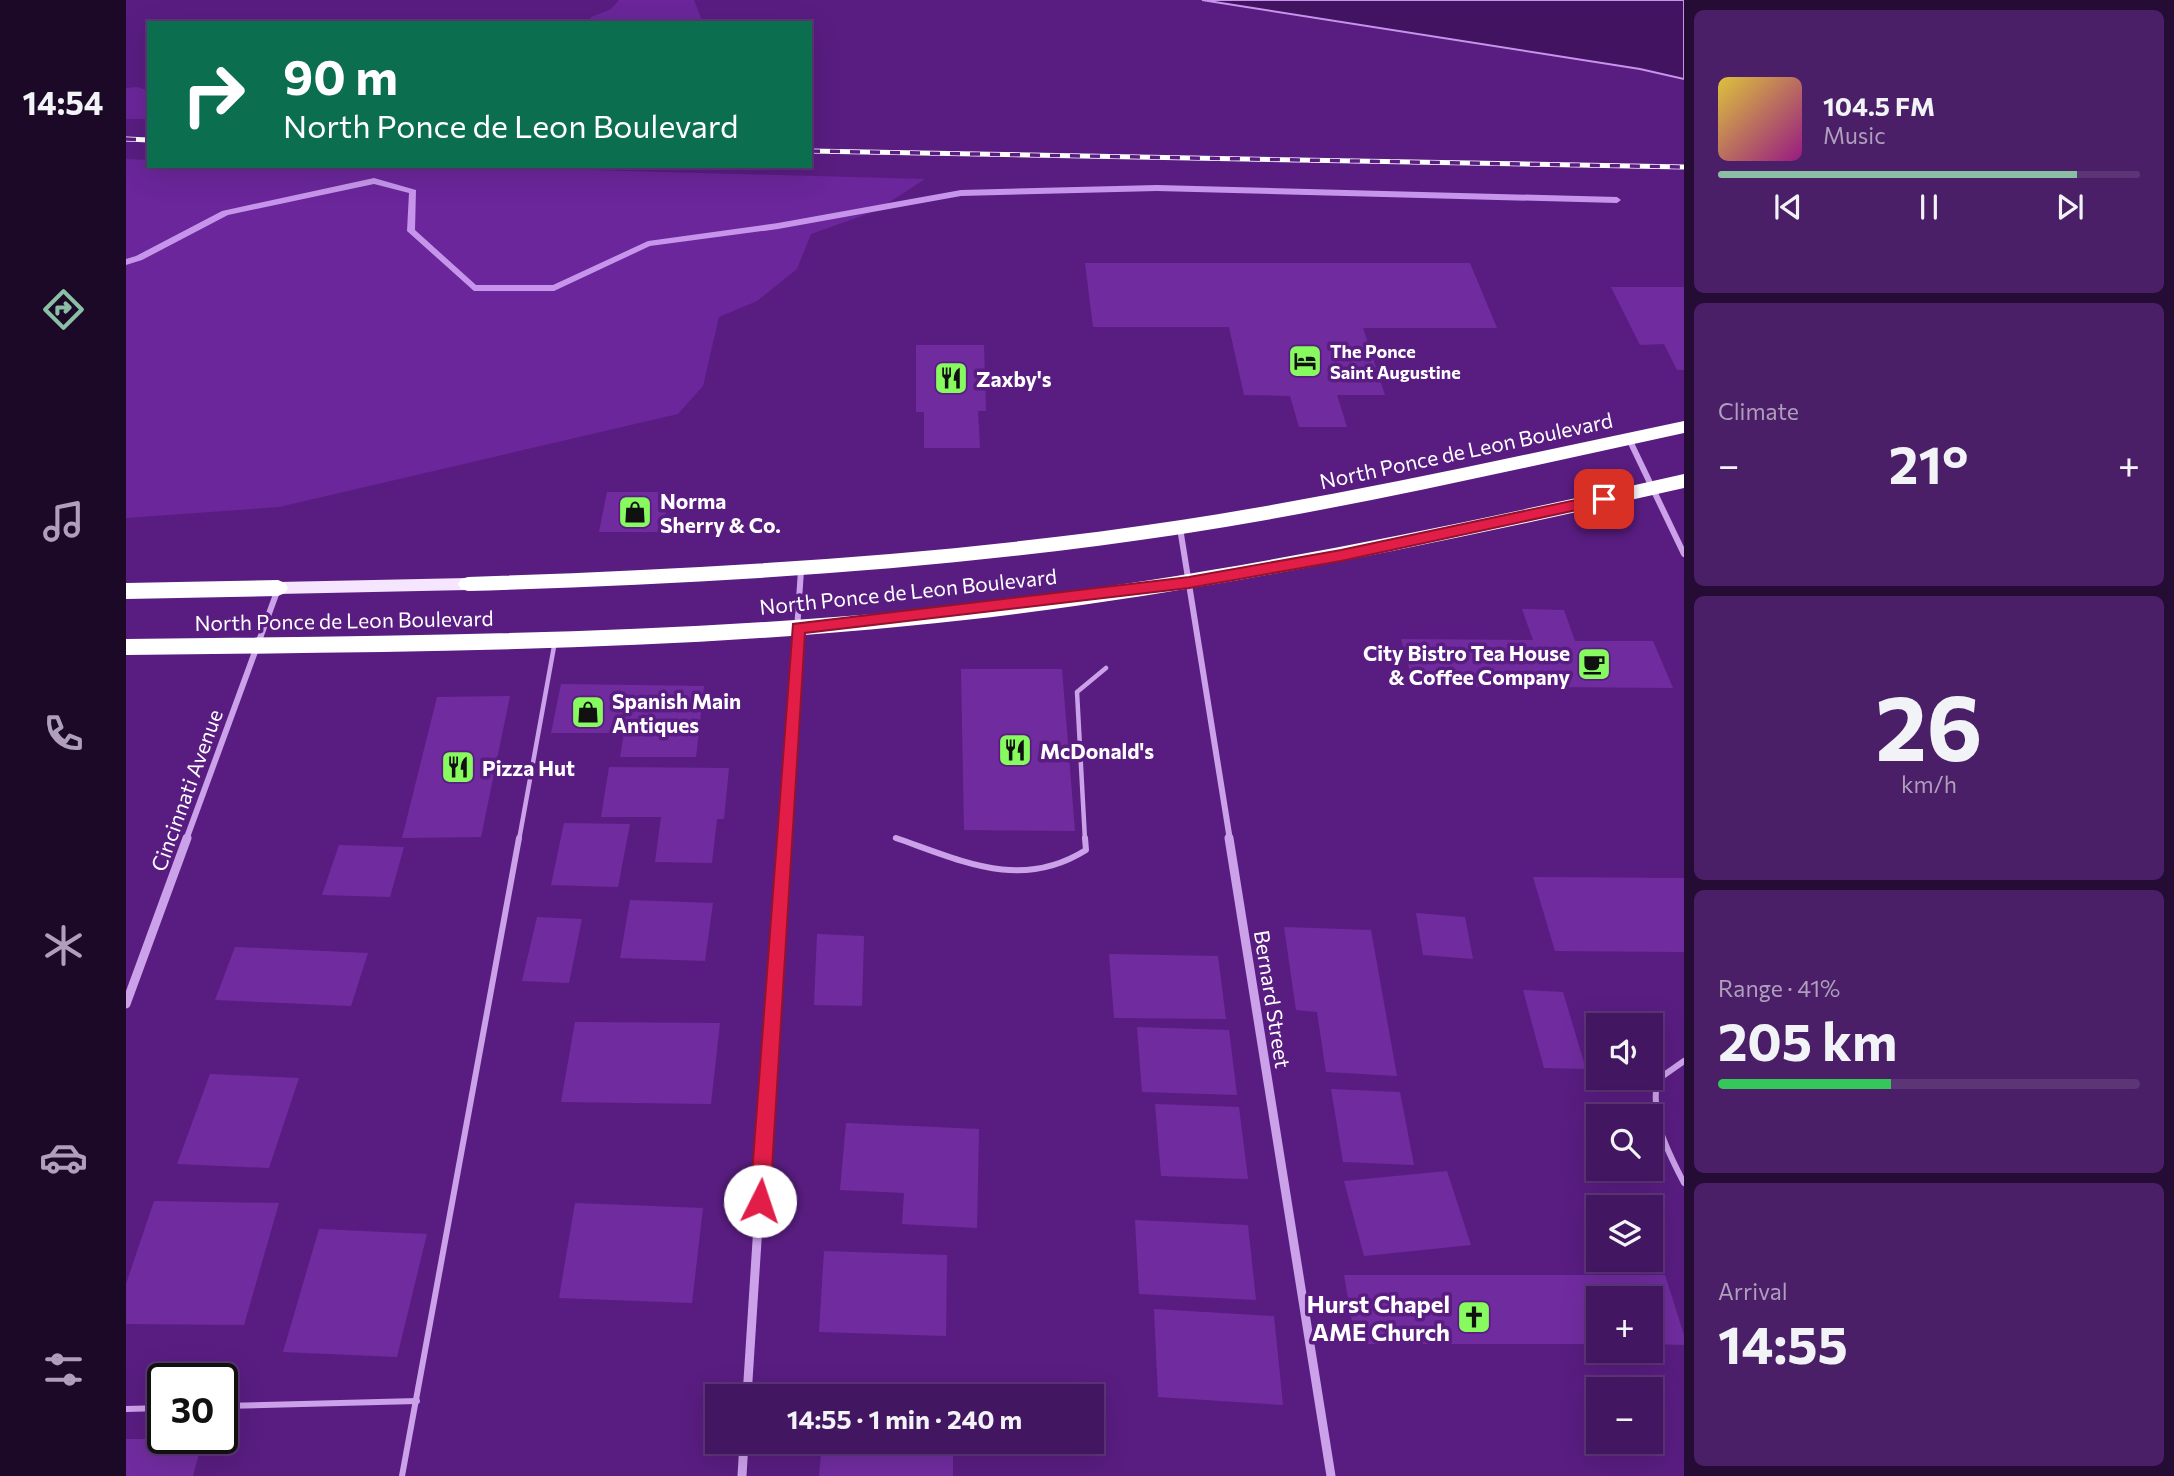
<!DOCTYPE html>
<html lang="en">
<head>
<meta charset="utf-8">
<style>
  body { margin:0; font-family:Commissioner,sans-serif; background:#4a1f67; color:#f1f3f6; height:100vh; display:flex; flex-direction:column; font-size:26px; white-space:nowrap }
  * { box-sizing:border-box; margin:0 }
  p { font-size:23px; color:#af9fbd }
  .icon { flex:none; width:38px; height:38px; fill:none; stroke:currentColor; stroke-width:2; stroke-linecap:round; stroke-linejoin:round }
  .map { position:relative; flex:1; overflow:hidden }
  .details { display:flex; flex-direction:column; gap:10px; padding:10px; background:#250c35; width:490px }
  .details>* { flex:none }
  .hud { position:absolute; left:21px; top:21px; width:665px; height:147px; border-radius:0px; box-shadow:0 7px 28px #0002,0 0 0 2px #5b3576; background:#0b6e4f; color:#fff; overflow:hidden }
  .controls { position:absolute; left:1460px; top:1013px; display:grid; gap:14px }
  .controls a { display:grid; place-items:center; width:77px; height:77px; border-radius:0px; background:#431661; box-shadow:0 7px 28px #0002,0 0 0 2px #5b3576; font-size:35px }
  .speed { position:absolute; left:21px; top:1363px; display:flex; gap:14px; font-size:35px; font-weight:700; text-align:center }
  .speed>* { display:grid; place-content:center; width:91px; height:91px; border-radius:50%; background:#431661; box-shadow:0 7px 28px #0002,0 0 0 2px #5b3576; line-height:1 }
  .speed .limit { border:4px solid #111; border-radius:10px; background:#fff; color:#111 }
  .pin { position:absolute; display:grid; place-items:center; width:60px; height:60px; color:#fff; margin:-30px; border-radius:14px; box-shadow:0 4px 10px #0006 }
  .me { position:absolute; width:77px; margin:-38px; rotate:4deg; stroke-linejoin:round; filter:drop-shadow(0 0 5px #0008) }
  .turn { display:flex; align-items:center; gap:24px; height:147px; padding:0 21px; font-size:32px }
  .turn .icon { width:91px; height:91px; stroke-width:2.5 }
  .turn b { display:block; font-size:49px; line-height:60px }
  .big { font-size:52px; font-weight:700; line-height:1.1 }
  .details .card { flex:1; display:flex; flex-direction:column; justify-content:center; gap:10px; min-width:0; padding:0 24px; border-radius:10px; background:#4a1f67 }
  .details .dial { align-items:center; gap:0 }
  .dial b { font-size:91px; line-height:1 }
  .song { display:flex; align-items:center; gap:21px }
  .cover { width:84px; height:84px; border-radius:10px; background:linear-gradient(135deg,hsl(50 70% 55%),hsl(310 70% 35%)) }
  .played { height:7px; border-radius:4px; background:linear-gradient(90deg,#8abfa5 85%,#5b3576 85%) }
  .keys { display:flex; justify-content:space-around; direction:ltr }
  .heat { display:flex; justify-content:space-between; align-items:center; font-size:38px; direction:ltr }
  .charge { height:10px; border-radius:5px; background:linear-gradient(90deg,#34c759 41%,#5b3576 0) }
  .trip { position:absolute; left:579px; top:1384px; width:399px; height:70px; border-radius:0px; background:#431661; box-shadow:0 7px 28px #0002,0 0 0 2px #5b3576; font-weight:700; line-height:70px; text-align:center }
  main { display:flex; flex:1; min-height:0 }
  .tab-bar { display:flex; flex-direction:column; width:126px; justify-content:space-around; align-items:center; background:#1b0927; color:#af9fbd }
  .tab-bar .icon { width:49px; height:49px }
  .tab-bar .active { color:#8abfa5 }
  .tab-bar b { font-size:32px; color:#f1f3f6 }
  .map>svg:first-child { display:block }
</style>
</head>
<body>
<main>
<nav class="tab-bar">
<b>14:54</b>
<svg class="icon active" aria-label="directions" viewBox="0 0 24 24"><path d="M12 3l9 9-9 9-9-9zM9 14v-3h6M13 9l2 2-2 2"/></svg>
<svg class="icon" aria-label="music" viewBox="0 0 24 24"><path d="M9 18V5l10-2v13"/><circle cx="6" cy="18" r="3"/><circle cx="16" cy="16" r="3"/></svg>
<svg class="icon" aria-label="phone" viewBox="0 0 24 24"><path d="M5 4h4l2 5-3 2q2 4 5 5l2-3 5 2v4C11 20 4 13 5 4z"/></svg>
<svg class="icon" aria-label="climate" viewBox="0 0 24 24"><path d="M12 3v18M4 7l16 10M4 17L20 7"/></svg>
<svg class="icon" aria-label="car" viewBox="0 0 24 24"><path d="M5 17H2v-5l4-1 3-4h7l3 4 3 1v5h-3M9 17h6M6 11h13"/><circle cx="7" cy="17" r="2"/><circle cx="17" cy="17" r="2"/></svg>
<svg class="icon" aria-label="filters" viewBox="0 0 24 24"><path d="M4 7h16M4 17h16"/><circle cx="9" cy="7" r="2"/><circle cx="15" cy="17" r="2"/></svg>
</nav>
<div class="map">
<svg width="1558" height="1476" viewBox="0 0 1558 1476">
  <rect width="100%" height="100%" fill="#591d81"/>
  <g fill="#6a269a">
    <polygon points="493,0 568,0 577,23 462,23 465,17 485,9"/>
    <polygon points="12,87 23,91 23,119 0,119 0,88"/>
    <polygon points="0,159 23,160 23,166 320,166 799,179 750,211 685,234 671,269 631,301 593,317 577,386 552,414 153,507 0,518"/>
  </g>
  <polygon fill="#421360" stroke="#c695eb" stroke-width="2" points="1076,0 1558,0 1558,79 1514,69"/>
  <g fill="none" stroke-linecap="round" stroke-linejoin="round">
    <polygon fill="#c695eb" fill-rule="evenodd" points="248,178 290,190 289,230 350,285 427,285 522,241 652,223 835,190 1031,185 1491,197 1495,200 1491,203 1031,191 835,196 652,229 524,246 428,291 348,291 281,231 283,193 248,184 102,215 16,260 0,265 0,259 10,256 96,211"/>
  </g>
  <g fill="#702c9f">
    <polygon points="959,263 1344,263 1371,328 1237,328 1259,395 1211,395 1221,427 1173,427 1164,396 1118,395 1103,327 967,327"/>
    <polygon points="1485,287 1558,287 1558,370 1551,370 1538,344 1514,345"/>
    <polygon points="790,345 858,345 860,411 852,411 854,448 798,448 798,412 790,412"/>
    <polygon points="481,492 543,492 537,532 473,532"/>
    <polygon points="1396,609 1438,610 1449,641 1527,641 1547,688 1288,686 1275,639 1407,640"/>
    <polygon points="835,669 936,669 949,831 838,830"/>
    <polygon points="435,684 578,686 570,757 494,757 498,733 425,733"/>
    <polygon points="384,696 355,837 276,838 311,697"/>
    <polygon points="483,767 603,768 598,819 591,819 586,863 529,862 535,817 475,817"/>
    <polygon points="438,823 504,824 492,887 425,885"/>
    <polygon points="213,845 278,847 264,897 196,895"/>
    <polygon points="1407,877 1558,878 1558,952 1429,951"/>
    <polygon points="504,900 587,903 579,961 494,958"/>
    <polygon points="1290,913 1339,917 1347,959 1297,955"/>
    <polygon points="411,917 456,919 443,983 396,981"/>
    <polygon points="1158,927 1245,930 1271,1076 1200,1072 1191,1012 1170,1010"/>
    <polygon points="691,934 738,936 736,1006 688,1005"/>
    <polygon points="109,947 242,953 225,1006 89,1000"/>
    <polygon points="983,954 1092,956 1100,1019 988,1018"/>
    <polygon points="1397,990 1437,992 1460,1069 1418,1068"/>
    <polygon points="449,1022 594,1023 585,1104 435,1102"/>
    <polygon points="1011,1027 1103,1030 1111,1095 1016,1092"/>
    <polygon points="84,1074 173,1078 143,1168 51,1164"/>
    <polygon points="1205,1089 1274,1092 1288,1165 1217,1162"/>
    <polygon points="1029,1104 1113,1107 1122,1179 1035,1176"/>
    <polygon points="720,1123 853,1129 851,1228 776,1224 778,1193 714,1190"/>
    <polygon points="1321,1171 1345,1245 1238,1256 1218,1181"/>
    <polygon points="28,1201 153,1203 118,1325 0,1324 0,1284"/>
    <polygon points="449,1203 577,1208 566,1303 433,1298"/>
    <polygon points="1009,1220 1122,1225 1130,1300 1013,1294"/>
    <polygon points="193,1229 301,1234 271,1357 157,1352"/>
    <polygon points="698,1251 821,1255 820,1336 693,1332"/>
    <polygon points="1218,1275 1539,1275 1558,1335 1558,1345 1524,1344 1524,1298 1472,1298 1472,1344 1230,1344"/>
    <polygon points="1028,1309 1148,1316 1157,1405 1032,1397"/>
    <polygon points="700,1384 828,1392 828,1396 699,1396"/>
    <polygon points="0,1439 77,1439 67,1476 0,1476"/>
    <polygon points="696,1442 827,1442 827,1476 693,1476"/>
  </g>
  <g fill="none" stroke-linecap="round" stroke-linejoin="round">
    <g stroke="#cba1e9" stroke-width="4.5">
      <polyline points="769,838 775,840"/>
      <polyline points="393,840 429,641"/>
      <polyline points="959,840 951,692 980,668"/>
    </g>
    <g stroke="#cba1e9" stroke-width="6">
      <path d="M770 838C836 861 895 891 960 850L959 838"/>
      <path d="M1558 1061 1531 1080C1525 1120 1540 1148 1558 1183"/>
      <polyline points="96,1406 291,1401"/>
      <polyline points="0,1409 37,1408"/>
      <polyline points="276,1476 393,838"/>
    </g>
    <g stroke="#cba1e9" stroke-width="6">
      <polyline points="1503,439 1558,554"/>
      <polyline points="1054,528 1104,840"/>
      <polyline points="60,840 152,589"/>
      <polyline points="657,840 675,570"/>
    </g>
    <g stroke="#cba1e9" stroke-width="9">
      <polyline points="1103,838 1205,1476"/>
      <polyline points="0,1004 61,838"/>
      <polyline points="621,1396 657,838"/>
      <polyline points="616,1476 618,1442"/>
    </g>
    <polygon fill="#f5e5fe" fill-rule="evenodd" points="342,578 350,584 342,590 152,594 144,588 152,582"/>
    <g fill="#fff" fill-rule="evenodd">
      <path d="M1558 421V433C1391 469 1224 508 1056 534 819 570 581 584 342 591L335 589 332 584 335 579 342 577C581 569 819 556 1055 520 1224 494 1391 456 1558 421Z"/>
      <path d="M1558 474V488C1302 546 1043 601 781 626 521 652 261 652 0 655V639C260 636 521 635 781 611 1043 586 1301 532 1558 474Z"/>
      <polygon points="152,580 159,583 162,588 159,593 152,596 0,599 0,583"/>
    </g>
    <g stroke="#fff" stroke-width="5">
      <g id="rail">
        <polyline points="0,139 23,140"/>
        <polyline points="684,151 1558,167"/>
      </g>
    </g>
    <use href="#rail" stroke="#591d81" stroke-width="3.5" stroke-dasharray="10" stroke-linecap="butt"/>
  </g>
  <polygon fill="#e11d48" stroke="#92132f" stroke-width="2" points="1478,494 1485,499 1483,503 1215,561 1063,588 679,633 644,1201 641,1208 634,1211 627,1208 624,1201 667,624 1063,577 1215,550"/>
  <defs>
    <g id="hotel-square" transform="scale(1.75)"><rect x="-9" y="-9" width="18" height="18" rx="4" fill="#87fa5f" stroke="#591d81"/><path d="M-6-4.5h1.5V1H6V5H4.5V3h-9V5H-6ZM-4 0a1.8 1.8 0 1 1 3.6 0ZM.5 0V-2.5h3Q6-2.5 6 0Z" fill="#111"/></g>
    <g id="restaurant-square" transform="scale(1.75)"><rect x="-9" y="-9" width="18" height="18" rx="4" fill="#87fa5f" stroke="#591d81"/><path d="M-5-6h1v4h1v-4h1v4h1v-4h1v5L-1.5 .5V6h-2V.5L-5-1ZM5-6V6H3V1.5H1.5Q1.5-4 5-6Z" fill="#111"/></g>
    <g id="shop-square" transform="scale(1.75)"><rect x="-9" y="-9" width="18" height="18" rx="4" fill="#87fa5f" stroke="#591d81"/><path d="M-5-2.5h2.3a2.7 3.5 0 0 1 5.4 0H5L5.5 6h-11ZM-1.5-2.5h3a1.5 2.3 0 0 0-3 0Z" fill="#111"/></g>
    <g id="cafe-square" transform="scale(1.75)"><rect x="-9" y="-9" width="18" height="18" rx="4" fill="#87fa5f" stroke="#591d81"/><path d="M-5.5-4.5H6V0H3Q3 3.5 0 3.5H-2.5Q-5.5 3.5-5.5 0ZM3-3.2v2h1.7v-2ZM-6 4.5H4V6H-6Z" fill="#111"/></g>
    <g id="church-square" transform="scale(1.75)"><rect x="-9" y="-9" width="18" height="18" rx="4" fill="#87fa5f" stroke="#591d81"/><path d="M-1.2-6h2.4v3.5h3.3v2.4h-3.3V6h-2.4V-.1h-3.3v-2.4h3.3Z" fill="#111"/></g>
  </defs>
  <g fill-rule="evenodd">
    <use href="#hotel-square" x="1179" y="361"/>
    <use href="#restaurant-square" x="825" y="378"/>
    <use href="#shop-square" x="509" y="512"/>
    <use href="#cafe-square" x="1468" y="664"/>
    <use href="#shop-square" x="462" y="712"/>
    <use href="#restaurant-square" x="889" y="750"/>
    <use href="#restaurant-square" x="332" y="767"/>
    <use href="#church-square" x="1348" y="1317"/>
  </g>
  <g text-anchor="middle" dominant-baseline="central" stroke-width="7" stroke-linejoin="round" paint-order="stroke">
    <g font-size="18" font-weight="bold" fill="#fff" stroke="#591d81" text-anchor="start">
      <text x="1204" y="351">The Ponce<tspan x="1204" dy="21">Saint Augustine</tspan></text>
    </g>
    <g font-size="21" font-weight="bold" fill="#fff" stroke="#591d81" text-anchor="start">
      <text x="850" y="378">Zaxby's</text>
      <text x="534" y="500">Norma<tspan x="534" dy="24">Sherry &amp; Co.</tspan></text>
      <text x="1444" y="652" text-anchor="end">City Bistro Tea House<tspan x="1444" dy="24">&amp; Coffee Company</tspan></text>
      <text x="486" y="700">Spanish Main<tspan x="486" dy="24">Antiques</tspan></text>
      <text x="914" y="750">McDonald's</text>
      <text x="356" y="767">Pizza Hut</text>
    </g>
    <g font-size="21" fill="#fff" stroke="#591d81">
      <text transform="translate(1340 450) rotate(-12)">North Ponce de Leon Boulevard</text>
      <text transform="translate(782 591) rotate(-6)">North Ponce de Leon Boulevard</text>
      <text transform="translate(218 620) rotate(-1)">North Ponce de Leon Boulevard</text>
      <text transform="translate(60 790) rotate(-70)">Cincinnati Avenue</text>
      <text transform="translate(1147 999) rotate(81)">Bernard Street</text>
    </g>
    <g font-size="24" font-weight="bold" fill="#fff" stroke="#591d81" text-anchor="end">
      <text x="1324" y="1303">Hurst Chapel<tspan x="1324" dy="28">AME Church</tspan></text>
    </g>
  </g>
</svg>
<div class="controls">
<a><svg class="icon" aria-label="sound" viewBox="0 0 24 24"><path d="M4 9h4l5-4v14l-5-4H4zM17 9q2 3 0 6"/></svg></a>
<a><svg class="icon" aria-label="search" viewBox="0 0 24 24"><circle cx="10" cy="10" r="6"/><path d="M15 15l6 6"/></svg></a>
<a><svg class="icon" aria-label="layers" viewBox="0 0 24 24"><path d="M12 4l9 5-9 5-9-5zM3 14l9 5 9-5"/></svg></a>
<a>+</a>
<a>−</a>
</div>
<div class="speed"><div class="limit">30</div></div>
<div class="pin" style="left:1478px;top:499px;background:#d93025"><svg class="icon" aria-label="arrive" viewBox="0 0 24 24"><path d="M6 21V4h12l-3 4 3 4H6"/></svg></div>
<svg class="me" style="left:634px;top:1201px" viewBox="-20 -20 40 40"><circle r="19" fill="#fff"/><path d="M0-13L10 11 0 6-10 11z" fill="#e11d48"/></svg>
<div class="trip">14:55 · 1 min · 240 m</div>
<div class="hud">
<div class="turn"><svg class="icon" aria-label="right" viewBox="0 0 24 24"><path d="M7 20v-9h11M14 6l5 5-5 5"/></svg><div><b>90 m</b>North Ponce de Leon Boulevard</div></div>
</div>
</div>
<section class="details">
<div class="card">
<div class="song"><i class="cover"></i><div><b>104.5 FM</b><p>Music</p></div></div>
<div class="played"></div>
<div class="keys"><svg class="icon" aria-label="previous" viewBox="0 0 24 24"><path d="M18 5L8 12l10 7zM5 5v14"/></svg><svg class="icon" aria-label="pause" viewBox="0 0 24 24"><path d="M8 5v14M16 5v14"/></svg><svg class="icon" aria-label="next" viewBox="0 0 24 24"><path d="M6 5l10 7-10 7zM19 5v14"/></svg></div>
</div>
<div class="card"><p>Climate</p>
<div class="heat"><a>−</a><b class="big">21°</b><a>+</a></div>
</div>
<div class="card dial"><b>26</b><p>km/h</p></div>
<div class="card"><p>Range · 41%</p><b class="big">205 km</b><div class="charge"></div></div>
<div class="card"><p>Arrival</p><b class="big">14:55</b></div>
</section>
</main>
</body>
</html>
